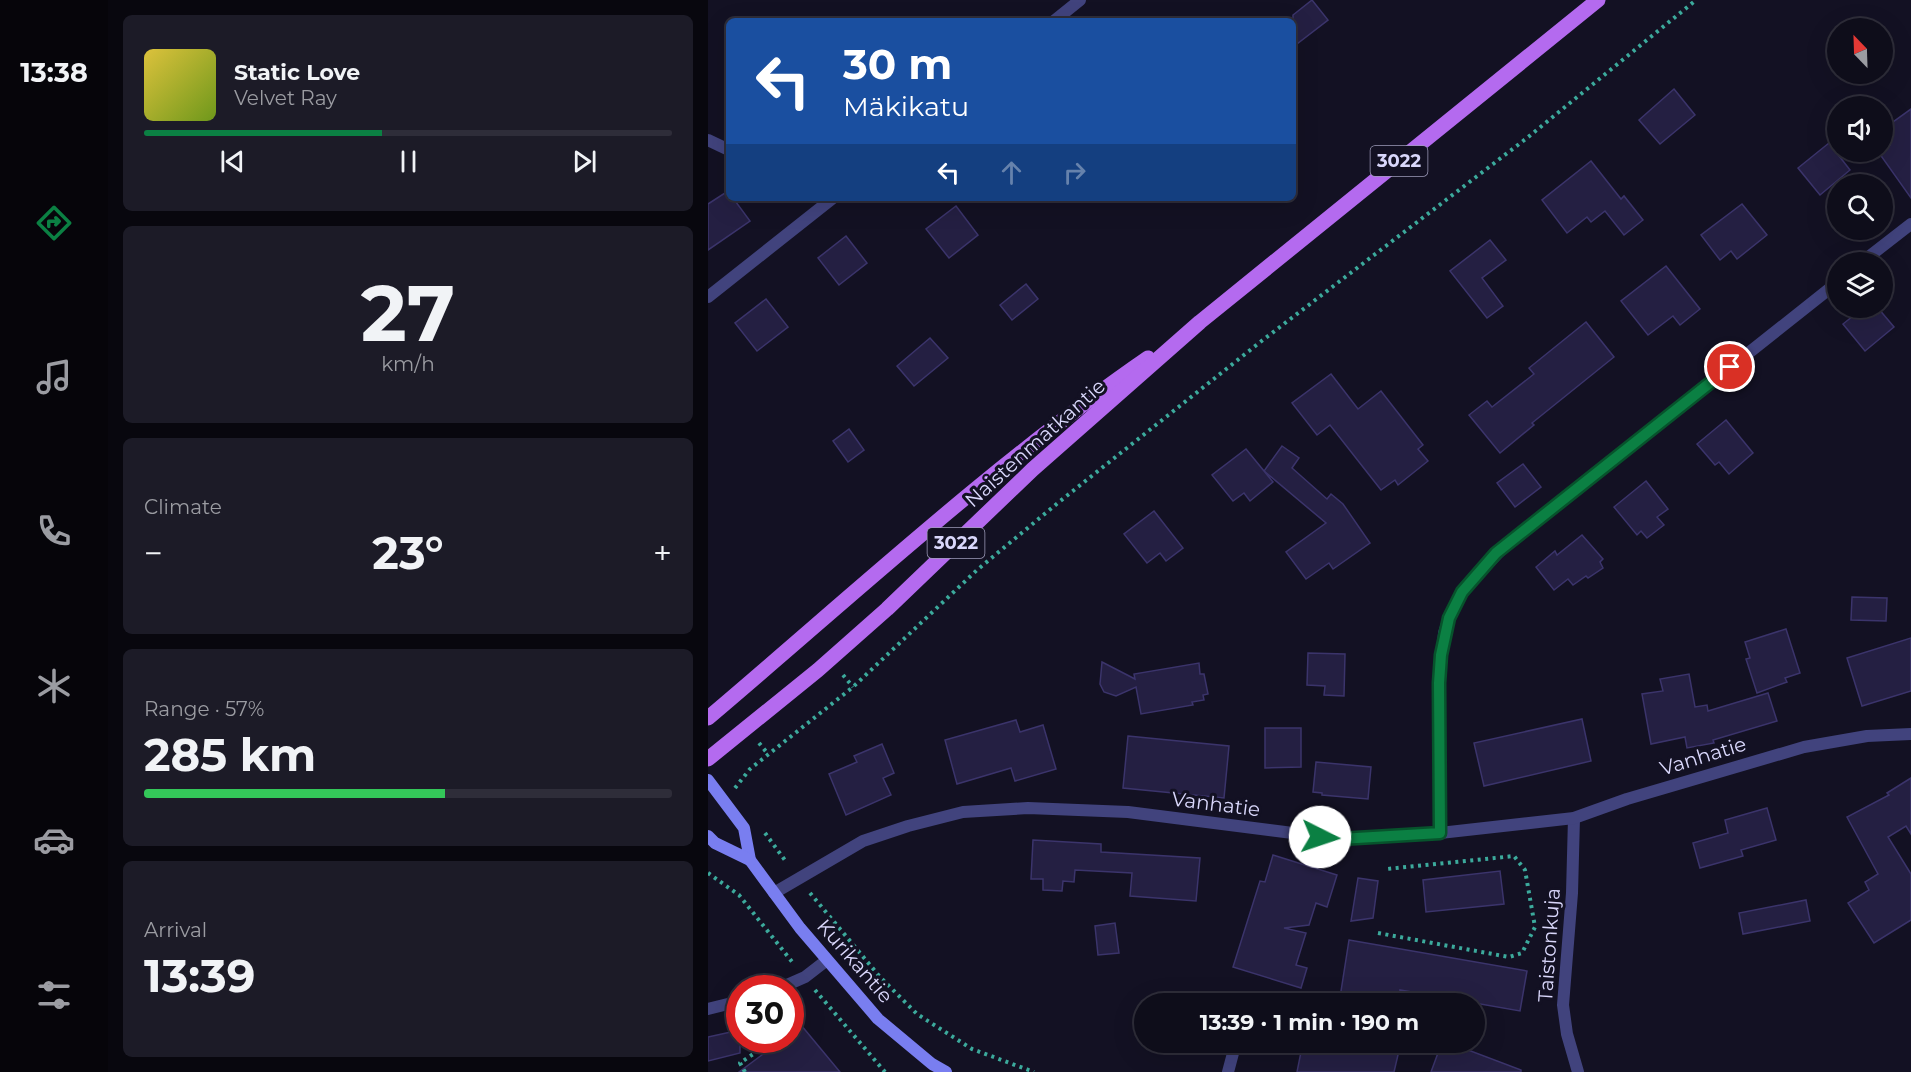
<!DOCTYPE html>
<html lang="en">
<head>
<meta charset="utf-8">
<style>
  body { margin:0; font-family:Montserrat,sans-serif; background:#1c1b27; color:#f1f3f6; height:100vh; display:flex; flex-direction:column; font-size:22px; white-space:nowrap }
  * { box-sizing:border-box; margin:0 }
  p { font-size:20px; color:#9b9ca2 }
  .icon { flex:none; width:33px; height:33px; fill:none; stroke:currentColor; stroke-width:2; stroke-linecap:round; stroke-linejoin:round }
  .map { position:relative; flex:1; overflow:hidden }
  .drawer { display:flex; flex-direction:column; gap:15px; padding:15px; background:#08070e; width:600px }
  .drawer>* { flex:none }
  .hud { position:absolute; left:18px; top:18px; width:570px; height:183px; border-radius:9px; box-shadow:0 6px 24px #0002,0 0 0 2px #2e2d39; background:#1a4fa0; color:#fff; overflow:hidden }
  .needle { width:39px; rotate:337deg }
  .fabs { position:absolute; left:1119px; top:18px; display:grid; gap:12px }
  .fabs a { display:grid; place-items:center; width:66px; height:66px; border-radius:50%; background:#0e0d1a; box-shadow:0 6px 24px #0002,0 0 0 2px #2e2d39; font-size:30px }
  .speed { position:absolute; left:18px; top:975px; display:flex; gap:12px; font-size:30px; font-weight:700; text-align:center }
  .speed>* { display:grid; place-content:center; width:78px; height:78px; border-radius:50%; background:#0e0d1a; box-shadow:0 6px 24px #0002,0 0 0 2px #2e2d39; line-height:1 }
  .speed .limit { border:9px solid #d22; background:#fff; color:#111 }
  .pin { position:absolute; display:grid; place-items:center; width:51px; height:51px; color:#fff; margin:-26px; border:3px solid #fff; border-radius:50%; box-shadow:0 2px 6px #0007 }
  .me { position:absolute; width:66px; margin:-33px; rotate:94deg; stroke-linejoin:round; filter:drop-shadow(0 0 4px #0008) }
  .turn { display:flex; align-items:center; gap:21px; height:126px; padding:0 18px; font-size:27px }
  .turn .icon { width:78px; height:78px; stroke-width:2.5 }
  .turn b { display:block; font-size:42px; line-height:51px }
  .lanes { display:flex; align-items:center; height:57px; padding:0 18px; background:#0003; justify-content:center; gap:30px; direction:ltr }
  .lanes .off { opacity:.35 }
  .big { font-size:45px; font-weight:700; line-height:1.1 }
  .drawer .widget { flex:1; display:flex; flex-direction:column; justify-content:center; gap:9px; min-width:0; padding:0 21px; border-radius:9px; background:#1c1b27 }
  .drawer .dial { align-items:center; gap:0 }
  .dial b { font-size:78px; line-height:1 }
  .song { display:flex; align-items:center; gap:18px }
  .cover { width:72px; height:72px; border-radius:9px; background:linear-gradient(135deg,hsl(50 70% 55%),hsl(80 70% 35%)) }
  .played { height:6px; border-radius:3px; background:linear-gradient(90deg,#0b8043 45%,#2e2d39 45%) }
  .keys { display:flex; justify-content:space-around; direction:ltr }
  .heat { display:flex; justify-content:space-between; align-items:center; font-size:33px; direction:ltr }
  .charge { height:9px; border-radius:4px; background:linear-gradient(90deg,#34c759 57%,#2e2d39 0) }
  .trip { position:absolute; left:426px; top:993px; width:351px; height:60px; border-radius:30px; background:#0e0d1a; box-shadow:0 6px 24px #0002,0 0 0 2px #2e2d39; font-weight:700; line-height:60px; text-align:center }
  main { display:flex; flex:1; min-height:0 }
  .tab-bar { display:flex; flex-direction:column; width:108px; justify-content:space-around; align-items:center; background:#06050a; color:#9b9ca2 }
  .tab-bar .icon { width:42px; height:42px }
  .tab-bar .on { color:#0b8043 }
  .tab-bar b { font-size:27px; color:#f1f3f6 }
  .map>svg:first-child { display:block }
</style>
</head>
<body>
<main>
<nav class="tab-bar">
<b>13:38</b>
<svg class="icon on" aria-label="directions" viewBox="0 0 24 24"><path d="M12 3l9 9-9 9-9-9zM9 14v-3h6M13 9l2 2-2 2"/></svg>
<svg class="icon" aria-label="music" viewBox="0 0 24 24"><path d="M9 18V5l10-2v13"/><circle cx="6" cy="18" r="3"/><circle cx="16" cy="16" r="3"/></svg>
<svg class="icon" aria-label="phone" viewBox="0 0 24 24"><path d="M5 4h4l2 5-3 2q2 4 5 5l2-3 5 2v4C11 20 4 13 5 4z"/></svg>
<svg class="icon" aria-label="climate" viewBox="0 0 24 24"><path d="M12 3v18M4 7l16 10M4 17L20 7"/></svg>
<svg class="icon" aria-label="car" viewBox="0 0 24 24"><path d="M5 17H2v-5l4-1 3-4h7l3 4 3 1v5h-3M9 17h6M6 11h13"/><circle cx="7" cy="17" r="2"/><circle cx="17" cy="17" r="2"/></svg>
<svg class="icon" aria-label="filters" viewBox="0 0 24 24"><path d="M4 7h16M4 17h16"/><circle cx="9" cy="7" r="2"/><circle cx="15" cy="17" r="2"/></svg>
</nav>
<section class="drawer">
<div class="widget">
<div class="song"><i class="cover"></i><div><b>Static Love</b><p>Velvet Ray</p></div></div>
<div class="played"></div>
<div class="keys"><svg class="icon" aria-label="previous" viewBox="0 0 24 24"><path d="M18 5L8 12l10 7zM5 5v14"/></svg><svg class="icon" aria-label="pause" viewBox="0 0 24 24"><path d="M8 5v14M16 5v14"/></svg><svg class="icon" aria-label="next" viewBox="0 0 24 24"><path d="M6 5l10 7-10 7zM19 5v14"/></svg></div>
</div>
<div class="widget dial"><b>27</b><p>km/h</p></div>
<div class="widget"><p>Climate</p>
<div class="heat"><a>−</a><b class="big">23°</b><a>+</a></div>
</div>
<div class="widget"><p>Range · 57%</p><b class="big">285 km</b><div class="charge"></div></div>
<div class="widget"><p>Arrival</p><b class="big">13:39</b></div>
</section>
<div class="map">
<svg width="1203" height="1072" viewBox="0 0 1203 1072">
  <rect width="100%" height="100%" fill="#131123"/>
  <g fill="#241f42" stroke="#3b346b" stroke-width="1.5">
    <polygon points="604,0 620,20 585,47 585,15"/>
    <polygon points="966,89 987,115 952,144 931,120"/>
    <polygon points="1203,109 1203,198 1171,153 1182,145 1174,134 1174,130"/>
    <polygon points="1121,143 1142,170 1112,195 1090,168"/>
    <polygon points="883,161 913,199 916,196 935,220 916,235 897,211 883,222 879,217 859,233 834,200"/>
    <polygon points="20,191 21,198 25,198 42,221 0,250 0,204"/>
    <polygon points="1034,204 1059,235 1029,259 1023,251 1012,260 993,235"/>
    <polygon points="248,206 270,235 241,258 218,229"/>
    <polygon points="138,236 159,263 131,285 110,258"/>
    <polygon points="782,240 798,260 774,278 795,306 779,318 742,271"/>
    <polygon points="958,266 992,309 972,325 965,316 940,335 913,301"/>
    <polygon points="318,284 330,299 304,320 292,305"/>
    <polygon points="58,299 80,327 49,351 27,323"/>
    <polygon points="1155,308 1170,308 1186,327 1157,351 1135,324"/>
    <polygon points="878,322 906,357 824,423 826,425 792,453 761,415 779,401 784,407 826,374 821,368"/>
    <polygon points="222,338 240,358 206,386 189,366"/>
    <polygon points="623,374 650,409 673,391 715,445 710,449 720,461 690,485 687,480 673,490 622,425 609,435 584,403"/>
    <polygon points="1018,420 1045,453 1021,474 1011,462 1007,465 989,444"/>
    <polygon points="141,429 156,450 140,462 125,441"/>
    <polygon points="574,446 591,458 584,468 619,499 623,494 635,504 662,543 625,569 621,563 598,579 578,552 618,523 556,471"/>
    <polygon points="538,449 565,482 542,501 536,493 525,501 504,475"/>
    <polygon points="815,464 833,487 807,507 789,483"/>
    <polygon points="938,481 960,509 949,517 956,525 939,538 933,531 929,535 906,507"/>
    <polygon points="446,511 475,548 458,561 452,553 439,563 416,534"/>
    <polygon points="874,535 895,559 892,562 895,568 880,578 878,576 865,585 860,579 846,590 828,567 847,551 849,555"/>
    <polygon points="1144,597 1179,598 1178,621 1143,620"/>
    <polygon points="1078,629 1092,673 1077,678 1079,682 1049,693 1038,659 1042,658 1037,642"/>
    <polygon points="1203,638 1203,691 1154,706 1139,658"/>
    <polygon points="600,653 637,654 636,696 616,695 617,686 599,685"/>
    <polygon points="394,662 427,679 426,674 491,663 492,674 496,674 500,694 495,695 496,700 484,702 485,705 433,714 428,687 408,696 396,692 392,684"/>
    <polygon points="981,674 987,707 999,705 1000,711 1060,693 1069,721 1005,740 1006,743 979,748 977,737 943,744 934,694 955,691 952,679"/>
    <polygon points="874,719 883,761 776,786 766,743"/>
    <polygon points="308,720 312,732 335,725 348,769 307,781 303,768 249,784 237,740"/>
    <polygon points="557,728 593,728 593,767 557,768"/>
    <polygon points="420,736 521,746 516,798 415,788"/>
    <polygon points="174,744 186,773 175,778 183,795 138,815 121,774 149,762 146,756"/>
    <polygon points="608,762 663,767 660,799 614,795 614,793 605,792"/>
    <polygon points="1203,778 1203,834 1198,826 1180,837 1203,874 1203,920 1166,943 1140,903 1161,890 1157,882 1170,874 1139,817 1181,795 1179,793"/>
    <polygon points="1059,808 1068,840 1033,850 1035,856 992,868 985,843 1020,833 1017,820"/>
    <polygon points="325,840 393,844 393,852 492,858 488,901 422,896 424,873 367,870 366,882 355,881 354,891 335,890 335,879 323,879"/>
    <polygon points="565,855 629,875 619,907 608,903 601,925 576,928 598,933 588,965 599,968 593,988 525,967 552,881 557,882"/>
    <polygon points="792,871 796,904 718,912 715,880"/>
    <polygon points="650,878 670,881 665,918 643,921"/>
    <polygon points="1098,900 1102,921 1035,934 1031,913"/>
    <polygon points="407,923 411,953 390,955 387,926"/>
    <polygon points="641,940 819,971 812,1011 692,990 691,1004 631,1004"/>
    <polygon points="93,1025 132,1072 31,1072 74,1040 82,1040 82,1033"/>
    <polygon points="32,1030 32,1053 0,1061 0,1037"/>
    <polygon points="595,1042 693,1042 686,1072 589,1072"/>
    <polygon points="734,1042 739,1042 813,1070 813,1072 723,1072"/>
  </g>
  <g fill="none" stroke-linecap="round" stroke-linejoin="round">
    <g stroke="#3caa9c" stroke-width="4" stroke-dasharray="3 4.5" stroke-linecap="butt">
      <polyline points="135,675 145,687"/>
      <polyline points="51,743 60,754"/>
      <polyline points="27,788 42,769 145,687 269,570 351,502 551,343 819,138 988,0"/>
      <polyline points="57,833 79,863"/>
      <polyline points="0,873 31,895 85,963"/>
      <polyline points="102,893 172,977 209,1014 264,1049 326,1072"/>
      <polyline points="670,933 801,957 814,953 827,927 817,870 806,856 679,869"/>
      <polyline points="107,990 177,1072"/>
      <polyline points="37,1072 32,1063 66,1040"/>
    </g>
    <polyline stroke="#41437d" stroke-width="12" points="520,1072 528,1042"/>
    <g stroke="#41437d" stroke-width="12">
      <polyline points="346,21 372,0"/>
      <polyline points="0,140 21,150"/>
      <polyline points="1154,262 1203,224"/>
      <polyline points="0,297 125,198"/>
      <polyline points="866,818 864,893 855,1005 859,1034 870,1072"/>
      <polyline points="732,833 731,683 736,633 741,618 757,587 797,546 1130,282"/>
      <polyline points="66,893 155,841 200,826 255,812 320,808 420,812 632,839 732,833 866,818 919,799 1096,747 1159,736 1203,734"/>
      <polyline points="72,988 97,977 119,960"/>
      <polyline points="0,1009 32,1001"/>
    </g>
    <g stroke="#797ef0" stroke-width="12">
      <polyline points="0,780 36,828 42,860 92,928 170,1019 224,1064 238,1072"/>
      <polyline points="0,836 7,843 42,860"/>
    </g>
    <g stroke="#b46aef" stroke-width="15">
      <path d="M0 718C143 597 286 464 440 358"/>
      <polyline points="0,759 110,670 179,609 325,469 492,322 890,0"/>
    </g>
  </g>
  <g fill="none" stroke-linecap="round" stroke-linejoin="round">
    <g stroke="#07532c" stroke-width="15">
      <polyline id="route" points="612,837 632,839 732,833 731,683 733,655 741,618 754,592 788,553 1022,367"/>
    </g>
    <use href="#route" stroke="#0b8043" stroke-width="10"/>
  </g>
  <g text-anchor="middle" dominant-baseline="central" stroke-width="6" stroke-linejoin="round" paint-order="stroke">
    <g fill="#131123" stroke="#9e9cba" stroke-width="1.5">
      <rect x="662.5" y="146" width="57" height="30" rx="4.5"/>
      <rect x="219.5" y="528" width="57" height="30" rx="4.5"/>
    </g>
    <g font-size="18" font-weight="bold" fill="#d9d7fb">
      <text x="691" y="161">3022</text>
      <text x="248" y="543">3022</text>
    </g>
    <g font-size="20" fill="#d9d7fb" stroke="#131123">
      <text transform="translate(327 443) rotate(-42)">Naistenmatkantie</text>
      <text transform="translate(995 756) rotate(-17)">Vanhatie</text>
      <text transform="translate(508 804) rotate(7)">Vanhatie</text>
      <text transform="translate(841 945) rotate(-86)">Taistonkuja</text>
      <text transform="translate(147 961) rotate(49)">Kurikantie</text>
    </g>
  </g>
</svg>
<div class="fabs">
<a><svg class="needle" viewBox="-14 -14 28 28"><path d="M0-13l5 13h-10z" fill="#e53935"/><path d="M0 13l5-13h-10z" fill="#9b9ca2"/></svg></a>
<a><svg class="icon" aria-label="sound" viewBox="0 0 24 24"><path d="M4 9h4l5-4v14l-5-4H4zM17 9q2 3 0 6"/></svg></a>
<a><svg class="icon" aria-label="search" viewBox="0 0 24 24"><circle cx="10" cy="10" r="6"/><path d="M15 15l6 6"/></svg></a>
<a><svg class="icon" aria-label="layers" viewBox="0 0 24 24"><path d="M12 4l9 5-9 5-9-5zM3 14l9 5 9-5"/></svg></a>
</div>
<div class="speed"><div class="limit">30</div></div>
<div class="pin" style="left:1022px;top:367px;background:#d93025"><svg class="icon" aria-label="arrive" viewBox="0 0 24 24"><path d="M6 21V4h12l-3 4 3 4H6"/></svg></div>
<svg class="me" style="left:612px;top:837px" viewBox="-20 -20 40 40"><circle r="19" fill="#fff"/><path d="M0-13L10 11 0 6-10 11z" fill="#0b8043"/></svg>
<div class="trip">13:39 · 1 min · 190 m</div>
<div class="hud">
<div class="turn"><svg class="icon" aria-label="left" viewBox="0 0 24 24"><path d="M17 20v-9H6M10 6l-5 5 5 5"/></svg><div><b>30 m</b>Mäkikatu</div></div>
<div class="lanes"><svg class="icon" aria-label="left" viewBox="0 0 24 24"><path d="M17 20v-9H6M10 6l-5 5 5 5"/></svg><svg class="icon off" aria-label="ahead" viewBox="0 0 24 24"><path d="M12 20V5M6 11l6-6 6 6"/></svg><svg class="icon off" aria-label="right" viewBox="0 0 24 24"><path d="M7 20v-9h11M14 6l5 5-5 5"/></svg></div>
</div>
</div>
</main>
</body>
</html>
